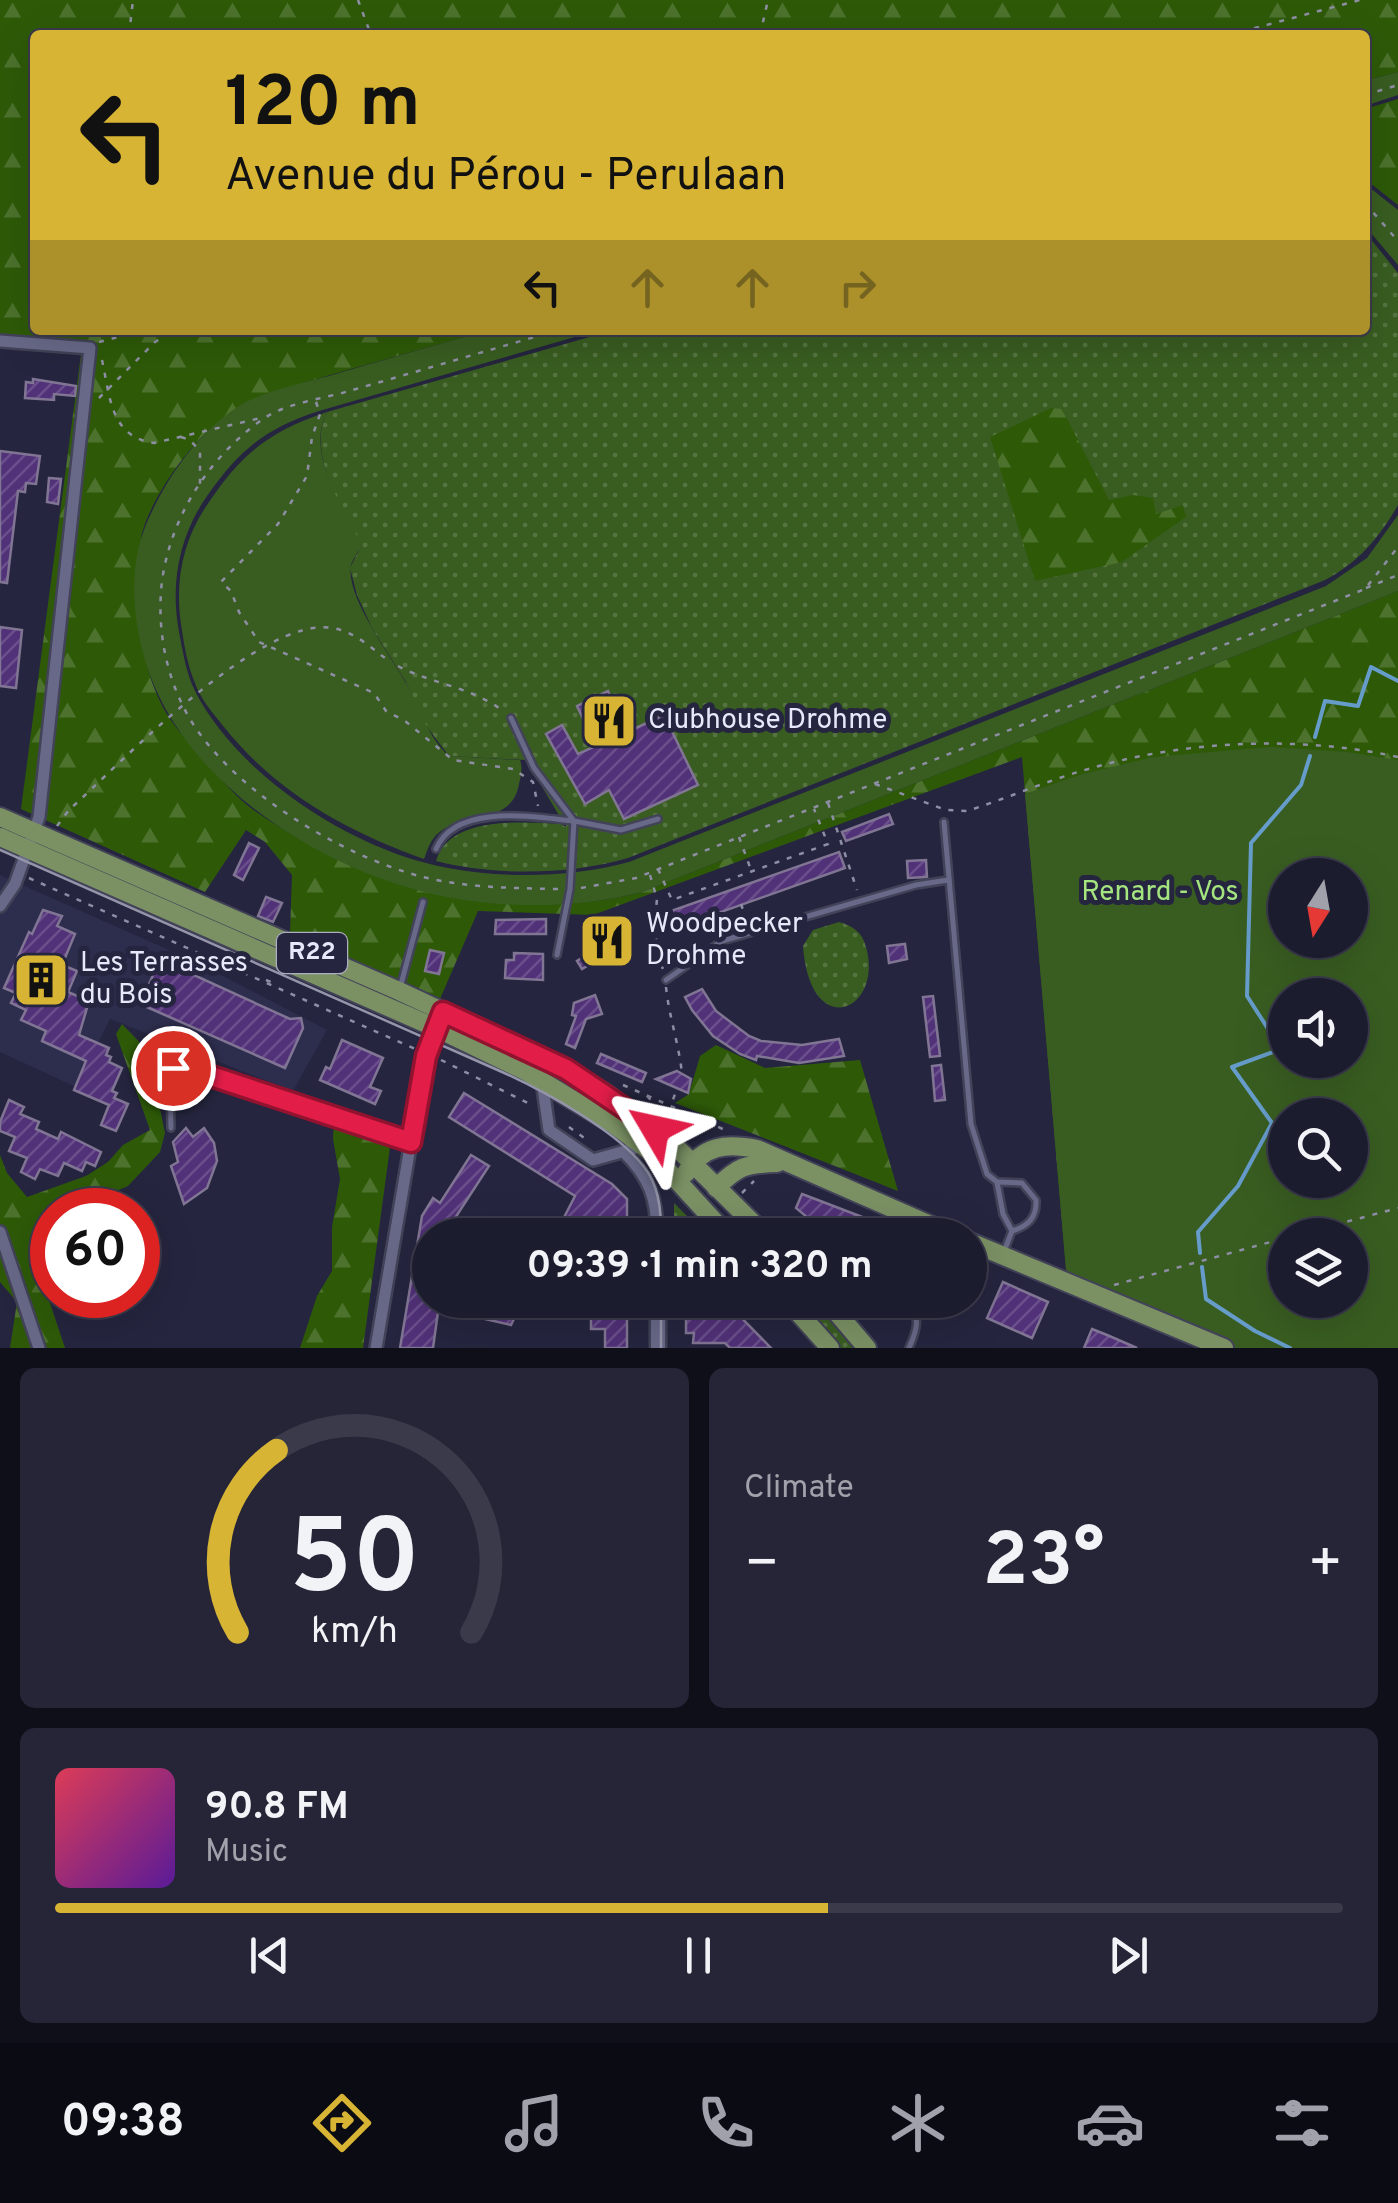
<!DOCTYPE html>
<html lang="en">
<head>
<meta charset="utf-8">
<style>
  body { margin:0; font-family:Overpass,sans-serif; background:#252537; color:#f1f3f6; height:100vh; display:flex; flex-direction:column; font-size:38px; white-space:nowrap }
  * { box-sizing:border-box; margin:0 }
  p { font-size:32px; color:#a0a1aa }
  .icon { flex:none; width:55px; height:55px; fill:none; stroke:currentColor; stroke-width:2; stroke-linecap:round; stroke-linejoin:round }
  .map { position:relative; height:1348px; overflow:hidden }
  .sheet { display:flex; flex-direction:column; gap:20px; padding:20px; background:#0f0f1a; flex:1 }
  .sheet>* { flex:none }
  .top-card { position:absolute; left:30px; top:30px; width:1340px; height:305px; border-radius:10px; box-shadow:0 10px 40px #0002,0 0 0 2px #3a3a4b; background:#d8b434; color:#111; overflow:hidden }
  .needle { width:65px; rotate:191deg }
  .buttons { position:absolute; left:1268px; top:858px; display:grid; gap:20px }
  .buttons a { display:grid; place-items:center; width:100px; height:100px; border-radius:50%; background:#1c1c2f; box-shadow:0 10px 40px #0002,0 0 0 2px #3a3a4b; font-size:50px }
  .speed { position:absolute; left:30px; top:1188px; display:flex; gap:20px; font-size:50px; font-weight:700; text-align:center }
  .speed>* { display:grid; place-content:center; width:130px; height:130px; border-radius:50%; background:#1c1c2f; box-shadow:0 10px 40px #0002,0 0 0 2px #3a3a4b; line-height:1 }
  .speed .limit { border:15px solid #d22; background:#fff; color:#111 }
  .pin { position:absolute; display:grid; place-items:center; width:85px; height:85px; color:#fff; margin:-42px; border:5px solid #fff; border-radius:50%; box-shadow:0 2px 10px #0007 }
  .me { position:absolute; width:110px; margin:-55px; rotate:306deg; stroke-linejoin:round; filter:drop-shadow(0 0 8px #0008) }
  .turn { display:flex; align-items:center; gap:35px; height:210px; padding:0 30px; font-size:45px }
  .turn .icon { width:130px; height:130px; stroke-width:2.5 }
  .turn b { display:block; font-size:70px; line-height:85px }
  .lanes { display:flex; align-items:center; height:95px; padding:0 30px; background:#0003; justify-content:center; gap:50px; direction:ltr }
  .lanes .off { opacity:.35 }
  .big { font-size:75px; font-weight:700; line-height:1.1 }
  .sheet .card { flex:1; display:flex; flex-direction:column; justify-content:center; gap:15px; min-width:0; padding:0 35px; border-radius:15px; background:#252537 }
  .sheet .dial { align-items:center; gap:0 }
  .dial svg { height:260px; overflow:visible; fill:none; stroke:#3a3a4b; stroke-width:7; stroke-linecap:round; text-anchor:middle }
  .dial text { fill:#f1f3f6; stroke:none }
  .song { display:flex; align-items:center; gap:30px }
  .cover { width:120px; height:120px; border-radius:15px; background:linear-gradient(135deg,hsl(350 70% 55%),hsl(270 70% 35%)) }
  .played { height:10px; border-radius:5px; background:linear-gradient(90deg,#d8b434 60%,#3a3a4b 60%) }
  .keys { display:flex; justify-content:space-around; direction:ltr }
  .heat { display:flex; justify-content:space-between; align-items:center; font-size:55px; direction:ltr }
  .sheet .tiles { flex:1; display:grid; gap:20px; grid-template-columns:1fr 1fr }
  .card:last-child { grid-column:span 2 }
  .trip { position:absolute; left:412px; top:1218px; width:575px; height:100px; border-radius:50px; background:#1c1c2f; box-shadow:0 10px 40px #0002,0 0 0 2px #3a3a4b; font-weight:700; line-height:100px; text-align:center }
  .dock { display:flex; height:160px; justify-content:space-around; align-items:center; background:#0b0b13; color:#a0a1aa }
  .dock .icon { width:70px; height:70px }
  .dock .selected { color:#d8b434 }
  .dock b { font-size:45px; color:#f1f3f6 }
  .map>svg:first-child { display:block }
</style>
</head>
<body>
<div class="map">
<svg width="1398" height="1348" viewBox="0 0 1398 1348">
  <defs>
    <pattern id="grass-dots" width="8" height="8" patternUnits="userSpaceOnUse" patternTransform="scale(2.5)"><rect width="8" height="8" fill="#395d21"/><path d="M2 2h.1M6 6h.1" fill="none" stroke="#567442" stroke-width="1.8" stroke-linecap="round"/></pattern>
    <pattern id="forest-firs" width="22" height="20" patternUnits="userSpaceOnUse" patternTransform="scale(2.5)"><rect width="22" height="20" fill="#2e5a08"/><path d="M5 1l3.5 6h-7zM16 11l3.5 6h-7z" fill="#4c722d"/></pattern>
    <pattern id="building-hatch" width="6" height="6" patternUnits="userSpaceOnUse" patternTransform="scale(2.5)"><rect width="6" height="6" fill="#513178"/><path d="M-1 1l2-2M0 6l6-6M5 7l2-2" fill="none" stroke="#6a4f8c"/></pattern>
  </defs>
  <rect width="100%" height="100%" fill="#25253f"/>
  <polygon fill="#2d2d4d" points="0,875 196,962 327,1030 293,1091 110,1019 76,1087 0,1052"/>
  <g fill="url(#grass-dots)">
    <path d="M1365 232 1398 273V505C1379 538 1359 562 1325 580L628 858C569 875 495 876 436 861 449 815 524 822 561 824L566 827 567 821 560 817 526 760 449 756 424 723 406 682 372 628 357 595 350 568 359 550C343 511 306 452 327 412L614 330H1365Z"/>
    <path d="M839 922C853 926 862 932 866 947 884 1011 810 1043 803 946L813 930Z"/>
    <polygon points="674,1203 699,1228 697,1233 674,1233"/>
    <polygon points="795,1300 819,1300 860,1348 837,1348"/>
  </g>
  <g fill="url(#forest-firs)" fill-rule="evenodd">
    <path d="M0 0H1398V72L1365 81V35H35V330H489C443 343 397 356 351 369 304 383 259 393 219 422 190 442 151 499 142 533 139 546 142 564 142 578 141 624 139 653 158 697 168 721 185 738 202 757 218 776 235 797 255 811 365 888 510 926 642 892L1398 591V1348L1067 1281 1022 757 593 915 478 911 440 999 290 932 292 875 265 842 246 830 205 892 21 809 81 354 0 345ZM1285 875H1350V940H1285ZM1285 995H1350V1060H1285ZM1285 1115H1350V1180H1285ZM1285 1235H1350V1300H1285Z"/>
    <polygon points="1398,99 1398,205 1365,179 1365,109"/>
    <polygon points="1051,408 1062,409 1109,500 1133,495 1153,498 1156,514 1183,505 1186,517 1122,562 1035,581 990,437"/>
    <polygon points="122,1024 148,1051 165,1133 160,1152 128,1186 93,1201 86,1210 52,1210 52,1237 34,1245 37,1264 65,1348 10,1348 17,1302 0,1282 0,1155 7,1173 27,1197 86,1176 108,1162 123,1145 150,1130 116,1034"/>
    <polygon points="716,1045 765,1068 860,1060 898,1191 675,1103 689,1094 700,1056"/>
    <polygon points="351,1112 387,1124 390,1147 363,1348 300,1348 317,1296 332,1271 332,1227 340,1179 333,1139 334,1121"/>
  </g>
  <g fill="#395d21" fill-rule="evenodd">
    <polygon points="1398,72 1398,95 1365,106 1365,81"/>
    <polygon points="1365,184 1398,210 1398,265 1365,226"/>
    <path d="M489 330H599L319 411C266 428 239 450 207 496 179 536 170 584 179 632 183 652 186 673 195 691 239 777 354 851 448 868 505 879 574 877 629 862L1326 586 1367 558 1398 515V591L642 892C581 908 510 909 447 897 325 874 181 783 145 660 132 613 128 565 148 520 168 476 196 435 236 408 263 391 298 384 329 376 382 360 436 345 489 330Z"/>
    <path d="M327 412C305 454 343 506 361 544 359 552 353 558 351 565 345 596 391 656 406 683 420 708 427 736 449 756L520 760C523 769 521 775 519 784 512 825 467 811 441 831 431 838 428 848 424 859 346 831 277 793 224 727 213 713 201 700 195 683 187 664 184 644 181 624 175 583 182 543 205 508 239 456 267 432 327 412Z"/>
    <path d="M1269 747 1347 752 1398 760V1348H1229L1067 1281 1025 794 1079 775 1154 757ZM1285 875H1350V940H1285ZM1285 995H1350V1060H1285ZM1285 1115H1350V1180H1285ZM1285 1235H1350V1300H1285Z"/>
  </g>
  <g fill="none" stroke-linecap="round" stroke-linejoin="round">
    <g stroke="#669cca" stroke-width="4">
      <polyline points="1315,737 1325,701 1358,706 1371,667 1398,681"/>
      <polyline points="1200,1253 1198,1232 1238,1186 1272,1123 1232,1067 1281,1049 1247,996 1251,843 1301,785 1310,756"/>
      <polyline points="1202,1267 1206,1299 1255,1331 1290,1348"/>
    </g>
  </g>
  <g fill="url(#building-hatch)" stroke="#817594" stroke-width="2.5">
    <polygon points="33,379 76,386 75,396 54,394 54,400 25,398 26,382 33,383"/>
    <polygon points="0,451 40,456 36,484 26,483 25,492 18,491 7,583 0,582"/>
    <polygon points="49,478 61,479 58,504 47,502"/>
    <polygon points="0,627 22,630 16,688 0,686"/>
    <polygon points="608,691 614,704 623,700 636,728 664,715 698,785 624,819 609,790 585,804 546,734 562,725 578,754 596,746 577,706"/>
    <polygon points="889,814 893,824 846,841 842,832"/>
    <polygon points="249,843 259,848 243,880 234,875"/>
    <polygon points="839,852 845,868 676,928 671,911"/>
    <polygon points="926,860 927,877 908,878 907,861"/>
    <polygon points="266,897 282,903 273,922 258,916"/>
    <polygon points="43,910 62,916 57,926 75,934 62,965 77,971 68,992 89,1001 79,1035 109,1048 106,1055 111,1057 109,1062 122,1068 112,1091 117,1093 114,1098 128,1104 116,1131 101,1125 109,1105 74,1090 86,1061 42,1041 46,1031 21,1020 26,1010 11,1003 16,993 4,988 29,932 32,934"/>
    <polygon points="607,918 614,918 621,928 620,933 630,951 614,948 620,959 608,966 602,957 582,969 577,961 595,950 590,937 595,926"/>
    <polygon points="546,919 546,934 495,934 496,920"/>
    <polygon points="905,944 907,959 889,963 887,946"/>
    <polygon points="430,950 444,953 439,974 425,971"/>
    <polygon points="514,953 543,954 543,980 505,978 506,960 514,960"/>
    <polygon points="161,960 290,1019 301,1018 303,1028 285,1068 140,1004 154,973 152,964"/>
    <polygon points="702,989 716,1011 749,1036 761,1041 802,1045 839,1039 844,1056 799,1063 757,1056 756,1060 740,1054 713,1036 692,1010 685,997"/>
    <polygon points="595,995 602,1014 586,1019 575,1048 566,1044 576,1016 572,1015 574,1003"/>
    <polygon points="933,996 940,1056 930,1057 923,997"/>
    <polygon points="342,1040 383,1058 370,1087 381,1091 375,1104 320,1080 326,1067 330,1069"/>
    <polygon points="601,1054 646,1073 642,1082 597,1063"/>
    <polygon points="941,1065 945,1100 935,1101 932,1066"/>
    <polygon points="677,1071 691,1079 688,1093 656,1079"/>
    <polygon points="464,1093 612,1184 627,1199 627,1235 555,1235 575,1196 449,1117"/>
    <polygon points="9,1100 24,1107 20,1114 39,1122 36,1129 58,1139 61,1132 101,1152 95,1166 86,1162 82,1171 64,1163 58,1176 40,1169 35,1179 21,1172 27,1158 9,1151 15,1137 0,1131 0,1122"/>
    <polygon points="186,1128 193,1137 204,1128 214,1143 217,1161 207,1188 184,1204 171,1166 178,1162 173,1142"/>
    <polygon points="471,1155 489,1166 444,1235 430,1235 430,1300 523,1300 511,1325 446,1310 446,1313 438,1312 433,1348 400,1348 422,1216 433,1198 440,1203"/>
    <polygon points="802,1194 865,1218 858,1235 821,1235 812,1225 814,1223 796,1208"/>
    <polygon points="1003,1282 1048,1302 1032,1338 987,1318"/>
    <polygon points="591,1300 627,1300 627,1348 605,1348 605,1329 591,1329"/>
    <polygon points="686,1300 724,1300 771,1348 730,1348 725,1343 693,1343 694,1333 686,1333"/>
    <polygon points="1092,1329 1107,1335 1137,1348 1084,1348"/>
  </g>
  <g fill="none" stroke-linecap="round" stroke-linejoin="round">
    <g stroke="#424258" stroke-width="10">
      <g id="service">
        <polyline points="511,718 534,768 574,821 621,830 658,819"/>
        <polyline points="944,822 971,1124 987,1174 997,1182 1003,1214 1012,1231"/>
        <path d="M436 849C455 803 534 817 574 821L570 889 557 955"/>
        <polyline points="666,980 722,941 916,885 948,880"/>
        <polyline points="400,988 423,902"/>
        <polyline points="171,1128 170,1077 173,1069 196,1071 408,1141"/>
        <path d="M997 1182 1022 1183 1036 1200C1037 1218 1028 1226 1012 1231L1005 1249"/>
        <path d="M903 1300C922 1314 918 1328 909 1348"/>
      </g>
    </g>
    <g stroke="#424258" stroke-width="16">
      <g id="minor">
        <polyline points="0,341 90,348 39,817 15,884 0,906"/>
        <polyline points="542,1081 549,1130 593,1160 643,1146"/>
        <path d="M624 1152C650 1178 657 1199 657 1235"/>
        <polyline points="0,1232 39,1348"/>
        <polyline points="376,1348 421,1082 443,1012"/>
      </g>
    </g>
    <g stroke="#424258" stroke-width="19">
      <polyline id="tertiary" points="658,1300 658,1348"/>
    </g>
    <g stroke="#424258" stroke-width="22">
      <g id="primary">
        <polyline points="0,817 399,991 566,1069 608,1095 672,1143 765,1235"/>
        <polyline points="0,837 436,1028 527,1072 613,1124 651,1152 727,1235"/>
        <path d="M686 1173C703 1145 726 1143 757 1149L953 1235"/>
        <path d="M716 1188C738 1166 745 1164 777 1163"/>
        <polyline points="970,1242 1224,1348"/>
        <polyline points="787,1300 830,1348"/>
        <polyline points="826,1300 867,1348"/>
      </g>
    </g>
    <g stroke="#8e8fa4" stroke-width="2.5" stroke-dasharray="5 8" stroke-linecap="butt">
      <polyline points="358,0 371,35"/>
      <polyline points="129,35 133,0"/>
      <polyline points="760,35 768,0"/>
      <polyline points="1229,35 1360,0"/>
      <polyline points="1365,95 1398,85"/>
      <polyline points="1365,203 1398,241"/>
      <polyline points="99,342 145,330"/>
      <path d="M102 360C110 396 110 437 154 443L265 417"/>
      <polyline points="99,398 155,342 175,330"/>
      <polyline points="316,402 320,414 312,437 307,476 278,524 221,582 231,591 239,612 259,642 374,693 386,711 405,721 453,760 513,769 533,782 538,806"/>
      <polyline points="181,437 190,440 200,451 200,484"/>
      <polyline points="1366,588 1398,575"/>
      <path d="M398 666C432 684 472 687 503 711"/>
      <path d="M875 784 946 810 967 811C1011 797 1053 778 1099 766 1193 740 1302 736 1398 757"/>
      <polyline points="828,803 857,890"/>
      <path d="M57 826 69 810C121 763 260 616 332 628 353 631 369 646 385 658"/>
      <polyline points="739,837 751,870"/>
      <polyline points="658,869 672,900 828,844 814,809"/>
      <polyline points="650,875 657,899 654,930 663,970"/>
      <polyline points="29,878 420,1051"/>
      <polyline points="581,888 636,878 1365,589 1398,547"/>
      <path d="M558 889C512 888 468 888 423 877 340 856 221 785 183 706 164 668 157 623 162 581 171 516 209 457 263 419 286 403 322 399 349 391 419 371 489 350 559 330"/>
      <polyline points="741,904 747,922"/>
      <polyline points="266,980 273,983"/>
      <path d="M666 987C669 1017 679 1044 682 1074"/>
      <polyline points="441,1060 532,1105"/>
      <polyline points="623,1085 725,1130"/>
      <polyline points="647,1096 665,1116"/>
      <polyline points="673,1125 671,1106 677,1088"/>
      <polyline points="569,1127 587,1140"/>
      <polyline points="742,1193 754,1181"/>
      <polyline points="1297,1235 1398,1208"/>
      <polyline points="1114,1285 1285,1238"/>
    </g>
    <use href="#service" stroke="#686988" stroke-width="5"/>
    <use href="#minor" stroke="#686988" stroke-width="11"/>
    <use href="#tertiary" stroke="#686988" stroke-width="14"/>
    <use href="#primary" stroke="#7b9164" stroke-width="18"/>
    <g stroke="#9495aa" stroke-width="2.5">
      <path d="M0 850 493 1068C537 1087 624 1133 649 1174 660 1193 661 1214 661 1235"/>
      <polyline points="661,1300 661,1348"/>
    </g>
  </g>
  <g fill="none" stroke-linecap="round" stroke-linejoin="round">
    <g stroke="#92132f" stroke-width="25">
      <polyline id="route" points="173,1068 196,1071 411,1142 426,1056 443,1012 566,1069 655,1129"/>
    </g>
    <use href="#route" stroke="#e11d48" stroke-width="18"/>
  </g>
  <defs>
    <g id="restaurant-square" transform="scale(2.875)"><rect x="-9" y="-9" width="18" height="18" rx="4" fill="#d8b434" stroke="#25253f"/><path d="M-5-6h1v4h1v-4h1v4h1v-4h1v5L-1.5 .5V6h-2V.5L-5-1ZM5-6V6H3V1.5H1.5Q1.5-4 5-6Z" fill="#111"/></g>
    <g id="building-square" transform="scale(2.875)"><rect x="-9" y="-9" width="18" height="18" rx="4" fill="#d8b434" stroke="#25253f"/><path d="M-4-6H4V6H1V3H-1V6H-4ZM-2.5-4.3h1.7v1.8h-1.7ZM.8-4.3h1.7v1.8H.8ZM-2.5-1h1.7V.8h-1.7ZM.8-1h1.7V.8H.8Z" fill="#111"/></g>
  </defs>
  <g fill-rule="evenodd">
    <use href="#restaurant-square" x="609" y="721"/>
    <use href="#restaurant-square" x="607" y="941"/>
    <use href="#building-square" x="41" y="980"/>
  </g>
  <g text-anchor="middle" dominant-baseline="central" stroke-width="10" stroke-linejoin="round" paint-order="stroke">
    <rect fill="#25253f" stroke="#adaec2" stroke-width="2.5" x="277" y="933" width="70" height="40" rx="8"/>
    <g font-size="25" font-weight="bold" fill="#e7e8fa">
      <text x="312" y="953">R22</text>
    </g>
    <g font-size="28" fill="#e7e8fa" stroke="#25253f" text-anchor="start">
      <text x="648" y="721">Clubhouse Drohme</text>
      <text x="646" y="925">Woodpecker<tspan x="646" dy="32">Drohme</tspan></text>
      <text x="80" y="964">Les Terrasses<tspan x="80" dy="32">du Bois</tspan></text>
    </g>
    <g font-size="28" fill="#a5e580" stroke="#25253f">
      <text x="1160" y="893">Renard - Vos</text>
    </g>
  </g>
</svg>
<div class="buttons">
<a><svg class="needle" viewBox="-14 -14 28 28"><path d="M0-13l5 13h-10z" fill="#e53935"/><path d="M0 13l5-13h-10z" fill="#a0a1aa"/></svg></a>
<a><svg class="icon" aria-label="sound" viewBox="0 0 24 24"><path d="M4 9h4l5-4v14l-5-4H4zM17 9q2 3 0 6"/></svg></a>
<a><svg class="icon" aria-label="search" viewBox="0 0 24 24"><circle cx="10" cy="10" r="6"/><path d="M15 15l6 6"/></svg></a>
<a><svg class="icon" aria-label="layers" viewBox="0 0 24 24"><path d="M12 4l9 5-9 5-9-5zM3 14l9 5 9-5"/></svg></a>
</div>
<div class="speed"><div class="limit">60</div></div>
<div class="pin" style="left:173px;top:1068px;background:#d93025"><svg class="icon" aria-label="arrive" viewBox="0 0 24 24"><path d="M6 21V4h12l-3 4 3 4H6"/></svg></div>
<svg class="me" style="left:655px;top:1129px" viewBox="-20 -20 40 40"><path d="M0-17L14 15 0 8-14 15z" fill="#e11d48" stroke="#fff" stroke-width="4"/></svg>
<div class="trip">09:39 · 1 min · 320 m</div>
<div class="top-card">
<div class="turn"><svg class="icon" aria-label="left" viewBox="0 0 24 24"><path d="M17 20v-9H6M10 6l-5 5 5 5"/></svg><div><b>120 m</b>Avenue du Pérou - Perulaan</div></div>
<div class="lanes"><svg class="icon" aria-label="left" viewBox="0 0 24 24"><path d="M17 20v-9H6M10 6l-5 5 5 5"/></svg><svg class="icon off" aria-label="ahead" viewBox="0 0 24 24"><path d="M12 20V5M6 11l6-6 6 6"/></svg><svg class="icon off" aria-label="ahead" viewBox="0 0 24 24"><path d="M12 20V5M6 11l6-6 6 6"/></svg><svg class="icon off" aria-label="right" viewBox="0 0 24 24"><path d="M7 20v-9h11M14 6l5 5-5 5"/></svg></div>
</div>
</div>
<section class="sheet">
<div class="tiles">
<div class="card dial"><svg viewBox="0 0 100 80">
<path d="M14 69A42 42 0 1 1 86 69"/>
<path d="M14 69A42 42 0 0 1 26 13" stroke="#d8b434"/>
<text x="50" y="56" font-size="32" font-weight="700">50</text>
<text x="50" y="72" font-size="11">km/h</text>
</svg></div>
<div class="card"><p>Climate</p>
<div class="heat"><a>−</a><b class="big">23°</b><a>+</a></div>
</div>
<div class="card">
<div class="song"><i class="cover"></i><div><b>90.8 FM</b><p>Music</p></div></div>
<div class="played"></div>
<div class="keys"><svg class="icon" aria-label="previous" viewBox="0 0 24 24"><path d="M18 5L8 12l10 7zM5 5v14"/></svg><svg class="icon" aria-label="pause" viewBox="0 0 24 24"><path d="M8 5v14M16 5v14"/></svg><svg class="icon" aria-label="next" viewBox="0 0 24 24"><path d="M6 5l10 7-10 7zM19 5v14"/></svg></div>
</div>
</div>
</section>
<nav class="dock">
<b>09:38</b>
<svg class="icon selected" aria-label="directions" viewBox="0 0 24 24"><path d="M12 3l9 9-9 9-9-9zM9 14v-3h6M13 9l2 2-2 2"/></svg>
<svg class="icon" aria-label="music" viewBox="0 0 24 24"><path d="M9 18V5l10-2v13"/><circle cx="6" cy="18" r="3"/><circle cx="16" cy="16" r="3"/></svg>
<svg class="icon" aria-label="phone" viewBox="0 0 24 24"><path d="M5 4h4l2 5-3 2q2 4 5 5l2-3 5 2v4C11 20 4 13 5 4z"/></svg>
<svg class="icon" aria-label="climate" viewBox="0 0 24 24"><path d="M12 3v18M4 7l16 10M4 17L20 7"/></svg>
<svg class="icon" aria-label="car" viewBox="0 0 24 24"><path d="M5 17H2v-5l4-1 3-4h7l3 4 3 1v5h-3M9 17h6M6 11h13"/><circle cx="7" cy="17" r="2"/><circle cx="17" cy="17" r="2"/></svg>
<svg class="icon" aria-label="filters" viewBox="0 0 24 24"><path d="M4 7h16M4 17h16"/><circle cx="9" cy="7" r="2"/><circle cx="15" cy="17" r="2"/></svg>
</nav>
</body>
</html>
